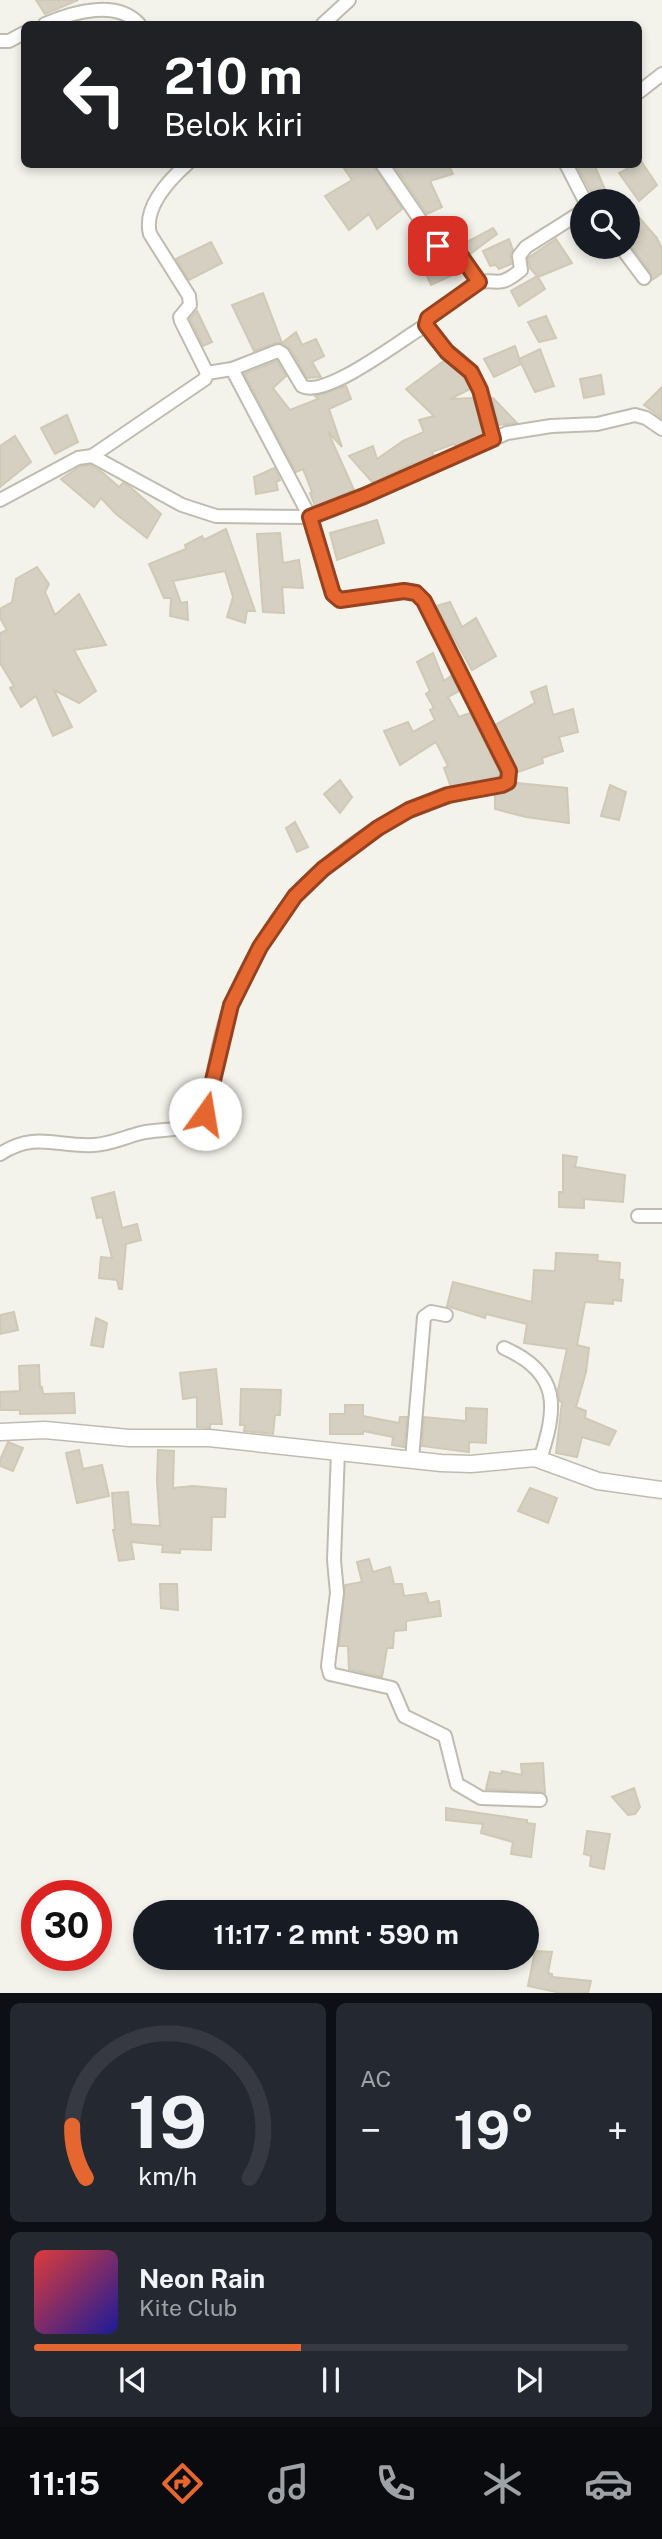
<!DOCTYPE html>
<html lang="id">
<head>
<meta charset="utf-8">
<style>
  body { margin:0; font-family:"Public Sans",sans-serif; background:#242831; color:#f1f3f6; height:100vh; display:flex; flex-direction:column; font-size:26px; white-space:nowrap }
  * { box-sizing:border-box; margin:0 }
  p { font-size:23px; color:#9ea1a6 }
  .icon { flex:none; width:38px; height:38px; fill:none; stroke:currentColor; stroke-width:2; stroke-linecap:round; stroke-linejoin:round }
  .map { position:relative; height:1993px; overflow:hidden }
  .drawer { display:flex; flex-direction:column; gap:10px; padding:10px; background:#0d0f14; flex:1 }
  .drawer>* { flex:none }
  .guide { position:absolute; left:21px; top:21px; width:621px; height:147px; border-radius:10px; box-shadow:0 4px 10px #0003; background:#202124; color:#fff; overflow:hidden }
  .buttons { position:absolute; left:570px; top:189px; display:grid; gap:14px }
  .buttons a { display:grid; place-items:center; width:70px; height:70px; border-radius:50%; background:#171b24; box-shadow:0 4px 10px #0003; font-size:35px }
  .speed { position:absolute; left:21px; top:1880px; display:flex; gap:14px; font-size:35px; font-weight:700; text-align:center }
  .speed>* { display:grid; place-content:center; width:91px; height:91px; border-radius:50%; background:#171b24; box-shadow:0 4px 10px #0003; line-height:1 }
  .speed .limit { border:10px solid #d22; background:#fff; color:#111 }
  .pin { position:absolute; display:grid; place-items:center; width:60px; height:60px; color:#fff; margin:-30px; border-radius:14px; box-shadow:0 4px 10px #0006 }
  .me { position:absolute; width:77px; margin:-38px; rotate:13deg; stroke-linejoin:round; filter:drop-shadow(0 0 5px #0008) }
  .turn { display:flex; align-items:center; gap:24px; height:147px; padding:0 28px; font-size:32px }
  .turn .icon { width:91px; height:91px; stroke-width:2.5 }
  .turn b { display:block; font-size:49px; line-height:60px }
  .big { font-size:52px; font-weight:700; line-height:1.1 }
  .drawer .tile { flex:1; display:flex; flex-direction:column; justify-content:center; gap:10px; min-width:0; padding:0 24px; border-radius:10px; background:#242831 }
  .drawer .dial { align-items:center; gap:0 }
  .dial svg { height:182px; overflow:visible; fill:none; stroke:#363941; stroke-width:7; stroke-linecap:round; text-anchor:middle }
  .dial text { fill:#f1f3f6; stroke:none }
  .song { display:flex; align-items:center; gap:21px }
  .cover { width:84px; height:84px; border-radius:10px; background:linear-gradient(135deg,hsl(0 70% 55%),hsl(240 70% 35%)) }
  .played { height:7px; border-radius:4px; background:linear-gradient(90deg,#e66630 45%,#363941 45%) }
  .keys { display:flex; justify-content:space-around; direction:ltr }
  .heat { display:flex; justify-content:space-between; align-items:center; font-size:38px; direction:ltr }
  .drawer .tiles { flex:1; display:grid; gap:10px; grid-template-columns:1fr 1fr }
  .tile:last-child { grid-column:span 2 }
  .trip { position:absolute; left:133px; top:1900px; width:406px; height:70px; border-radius:35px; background:#171b24; box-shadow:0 4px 10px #0003; font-weight:700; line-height:70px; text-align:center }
  .menu { display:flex; height:112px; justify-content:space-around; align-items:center; background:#090b0e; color:#9ea1a6 }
  .menu .icon { width:49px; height:49px }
  .menu .on { color:#e66630 }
  .menu b { font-size:32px; color:#f1f3f6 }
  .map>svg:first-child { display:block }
</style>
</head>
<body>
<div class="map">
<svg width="662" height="1993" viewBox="0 0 662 1993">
  <rect width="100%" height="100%" fill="#f4f3eb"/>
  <g fill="#d5d0c2" stroke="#cfc9b6" stroke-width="2">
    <polygon points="36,0 78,0 45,14"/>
    <polygon points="641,161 657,185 639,201 619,173"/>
    <polygon points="341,164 373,164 402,209 377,229 369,214 349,230 325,196 352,180"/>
    <polygon points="393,164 448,164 453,174 430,181 442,207 427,214"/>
    <polygon points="580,164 594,164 610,201 596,201 577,166"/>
    <polygon points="636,214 657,238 662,249 662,273 652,280 651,273 628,242 628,222"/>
    <polygon points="493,228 497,234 470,254 463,244"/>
    <polygon points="509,239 513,250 510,254 511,264 499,269 496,265 490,266 483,251"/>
    <polygon points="556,239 572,263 538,277 545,289 519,306 511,291 537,276 530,268 528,258"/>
    <polygon points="211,242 222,263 189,280 176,259"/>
    <polygon points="437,255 451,257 461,271 431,285 421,263"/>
    <polygon points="263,293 282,343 296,332 302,345 316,339 324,356 312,362 321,377 307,378 291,350 282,343 275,343 254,351 232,305"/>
    <polygon points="197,311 212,342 203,346 190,319"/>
    <polygon points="546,316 556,338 539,342 528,322"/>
    <polygon points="515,346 521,364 494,377 484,359"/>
    <polygon points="540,349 554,386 535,392 519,359"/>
    <polygon points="445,360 461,374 470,389 450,399 474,398 483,434 456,446 454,444 432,452 434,456 414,464 413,463 373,483 349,456 373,446 377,459 403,441 424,432 419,420 434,416 406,389"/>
    <polygon points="277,361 286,376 273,388 290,410 318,399 315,396 346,386 351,399 329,409 342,447 328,432 354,490 315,506 310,493 312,492 303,469 296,472 244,374"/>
    <polygon points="601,375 604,394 584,398 580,379"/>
    <polygon points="662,387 662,418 644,405"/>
    <polygon points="492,398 493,398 517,423 499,425"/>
    <polygon points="67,415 78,442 55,454 41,428"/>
    <polygon points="15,436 31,462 0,487 0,446"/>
    <polygon points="90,465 102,472 119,487 123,483 129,486 161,514 147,538 116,514 101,498 94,507 61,479 81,466"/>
    <polygon points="274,468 280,480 276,482 278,490 256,494 254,477"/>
    <polygon points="377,520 384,543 337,560 330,533"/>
    <polygon points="226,529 255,611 247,611 245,623 227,617 233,597 225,571 173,581 181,603 187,602 188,620 170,616 171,598 164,598 149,564 186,549 185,545 202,536 204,540"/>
    <polygon points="280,533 283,563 299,560 303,588 282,587 284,613 263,612 257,534"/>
    <polygon points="37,567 49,584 45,592 55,615 79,594 106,645 74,650 96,691 79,703 54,690 72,727 53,736 36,696 21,707 10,688 14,686 0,663 0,633 7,630 0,618 0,609 12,602 16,579"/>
    <polygon points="450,602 462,627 476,618 496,656 472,670 436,606"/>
    <polygon points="433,653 444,681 451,676 459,691 448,697 459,717 470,713 500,773 500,776 451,787 444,768 448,766 436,742 400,765 384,731 408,722 413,732 435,720 430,710 434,708 426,694 430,691 417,662"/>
    <polygon points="546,686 553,715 573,709 578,732 559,737 563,751 542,758 543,763 518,772 495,725 535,703 531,692"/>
    <polygon points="340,780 352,797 340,813 324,794"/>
    <polygon points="517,783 567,788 569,823 526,817 495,809 495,795 512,790"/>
    <polygon points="610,785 626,792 619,820 601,816"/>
    <polygon points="295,822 308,847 297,852 286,828"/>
    <polygon points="563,1155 577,1157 575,1167 625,1175 623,1202 584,1199 584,1208 559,1207 559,1192 563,1192"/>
    <polygon points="114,1192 122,1228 137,1224 141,1240 126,1244 122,1289 119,1289 117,1280 99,1278 101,1257 112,1258 102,1217 97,1218 92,1198"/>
    <polygon points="556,1253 598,1255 597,1261 620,1263 619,1279 623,1280 621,1301 613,1300 613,1304 585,1302 577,1345 589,1348 586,1372 576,1407 586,1411 585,1418 616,1431 609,1445 582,1437 577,1457 556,1453 562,1402 559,1401 558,1390 567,1349 524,1343 527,1324 486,1314 485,1318 447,1306 453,1282 532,1302 534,1270 555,1271"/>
    <polygon points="14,1312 18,1330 0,1334 0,1315"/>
    <polygon points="96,1318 107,1323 103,1347 91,1345"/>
    <polygon points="39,1365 40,1388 42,1387 43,1394 74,1393 75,1413 20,1414 20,1410 0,1410 0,1392 20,1391 19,1366"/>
    <polygon points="216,1369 222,1424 210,1424 210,1428 197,1427 197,1397 183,1399 180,1373"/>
    <polygon points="241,1389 281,1390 280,1415 275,1415 273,1434 244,1431 245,1425 240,1425"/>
    <polygon points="345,1405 363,1405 363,1416 399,1423 400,1417 407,1417 404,1447 392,1445 393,1437 363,1431 363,1434 330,1434 330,1414 345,1414"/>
    <polygon points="466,1408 487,1409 486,1443 469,1442 469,1452 422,1446 424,1417 466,1421"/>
    <polygon points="8,1442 23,1448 13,1471 0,1466 0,1460"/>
    <polygon points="79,1450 83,1469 102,1465 109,1496 77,1503 66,1453"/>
    <polygon points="158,1450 174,1451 173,1488 193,1486 226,1489 225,1517 212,1517 211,1550 180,1549 180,1553 162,1552 163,1545 131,1542 134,1559 119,1561 113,1530 115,1530 112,1493 128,1492 131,1524 160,1526 157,1481"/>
    <polygon points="530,1488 557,1498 548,1523 518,1511"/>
    <polygon points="369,1559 373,1572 390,1567 394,1584 402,1584 404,1596 426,1593 429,1603 439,1601 441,1616 406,1621 406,1630 394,1631 393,1648 387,1648 382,1677 349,1669 348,1646 339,1646 345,1585 362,1582 357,1562"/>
    <polygon points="160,1584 177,1584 178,1610 161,1608"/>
    <polygon points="543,1763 545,1793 486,1789 490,1772 501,1774 502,1771 522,1775 521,1764"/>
    <polygon points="634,1788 640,1807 635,1814 628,1815 612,1797"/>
    <polygon points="446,1808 527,1820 527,1823 535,1824 531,1857 511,1854 513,1842 481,1833 483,1824 446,1820"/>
    <polygon points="587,1831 610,1834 604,1869 590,1866 591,1856 584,1854"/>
    <polygon points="535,1951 552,1952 548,1973 552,1974 552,1977 591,1981 588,1993 561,1993 528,1986"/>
  </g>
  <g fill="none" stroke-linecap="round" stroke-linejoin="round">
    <g stroke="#bfbcaf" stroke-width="16">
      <g id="minor">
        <path d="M45 24C75 11 117 0 139 24"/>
        <polyline points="323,24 349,0"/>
        <polyline points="0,41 9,41 24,33"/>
        <polyline points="639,92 662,74"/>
        <polyline points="382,164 438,246 456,249 479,282"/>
        <polyline points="566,164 585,201"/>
        <polyline points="621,247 644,278"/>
        <path d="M207 373 232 369 278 351 283 354 302 386C326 399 403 338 426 325"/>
        <path d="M493 439C488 418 484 394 473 375 461 356 430 345 426 321L475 283C500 277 496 290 521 270L519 256 526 247 583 211"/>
        <path d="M92 456 205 379 207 373 181 321 180 317 190 305 189 296 150 234C143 208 169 180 187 164"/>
        <polyline points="0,500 78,458 92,456 182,505 216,516 310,517 364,496 507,433 551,426 597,424 635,415 646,418 662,429"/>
        <path d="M0 1154C36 1131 56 1147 94 1145 111 1144 125 1137 141 1133 164 1128 188 1133 205 1114 214 1078 218 1039 231 1005 245 970 271 924 296 895 322 865 374 826 410 810 440 796 471 791 502 785L508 782 509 771 423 601 416 593 404 591 340 600 333 594 310 517 232 369"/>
        <polyline points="638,1216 662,1216"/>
        <path d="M504 1348C561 1373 557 1408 540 1459"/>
        <polyline points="338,1451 334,1560 337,1593 328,1666 330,1674 392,1688 404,1716 445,1736 457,1784 481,1798 540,1800"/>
        <polyline points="412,1459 424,1317 431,1312 446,1315"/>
      </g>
    </g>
    <g stroke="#bfbcaf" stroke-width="19">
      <polyline id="tertiary" points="0,1432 45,1430 129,1438 209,1438 441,1463 471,1464 535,1458 598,1481 662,1490"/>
    </g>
    <use href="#minor" stroke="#fff" stroke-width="12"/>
    <use href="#tertiary" stroke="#fff" stroke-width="16"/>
  </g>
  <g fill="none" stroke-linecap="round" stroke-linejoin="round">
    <g stroke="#96421f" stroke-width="18">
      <polyline id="route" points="205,1114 231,1005 260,947 295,896 323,869 378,828 409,810 448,795 502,785 508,782 509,771 424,601 416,593 404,591 340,600 333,594 310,517 364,496 493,439 480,390 471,372 447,352 426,325 428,318 479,282 456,249 441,248 438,246"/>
    </g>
    <use href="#route" stroke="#e66630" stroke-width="12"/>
  </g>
</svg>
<div class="buttons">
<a><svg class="icon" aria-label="search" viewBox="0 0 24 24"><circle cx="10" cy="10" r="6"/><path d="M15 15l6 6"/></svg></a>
</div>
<div class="speed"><div class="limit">30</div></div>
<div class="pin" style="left:438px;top:246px;background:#d93025"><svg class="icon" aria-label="arrive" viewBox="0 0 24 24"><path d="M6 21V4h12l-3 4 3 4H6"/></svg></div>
<svg class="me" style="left:205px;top:1114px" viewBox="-20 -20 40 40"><circle r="19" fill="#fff"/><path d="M0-13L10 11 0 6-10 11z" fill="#e66630"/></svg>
<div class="trip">11:17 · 2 mnt · 590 m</div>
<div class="guide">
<div class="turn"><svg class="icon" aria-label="left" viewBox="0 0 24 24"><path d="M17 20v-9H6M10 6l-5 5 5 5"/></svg><div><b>210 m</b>Belok kiri</div></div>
</div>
</div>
<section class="drawer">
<div class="tiles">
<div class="tile dial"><svg viewBox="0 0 100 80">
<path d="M14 69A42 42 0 1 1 86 69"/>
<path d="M14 69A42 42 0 0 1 8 46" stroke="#e66630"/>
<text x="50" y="56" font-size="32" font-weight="700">19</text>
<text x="50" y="72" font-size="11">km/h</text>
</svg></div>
<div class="tile"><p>AC</p>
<div class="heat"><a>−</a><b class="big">19°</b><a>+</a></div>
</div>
<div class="tile">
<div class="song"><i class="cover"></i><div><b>Neon Rain</b><p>Kite Club</p></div></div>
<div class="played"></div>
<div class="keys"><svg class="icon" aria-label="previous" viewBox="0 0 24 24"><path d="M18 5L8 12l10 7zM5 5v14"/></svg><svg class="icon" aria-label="pause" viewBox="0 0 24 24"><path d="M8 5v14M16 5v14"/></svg><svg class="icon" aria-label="next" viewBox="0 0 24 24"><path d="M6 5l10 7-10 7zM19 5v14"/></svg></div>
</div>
</div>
</section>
<nav class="menu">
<b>11:15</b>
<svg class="icon on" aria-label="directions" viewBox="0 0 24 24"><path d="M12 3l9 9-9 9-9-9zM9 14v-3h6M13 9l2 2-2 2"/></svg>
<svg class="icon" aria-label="music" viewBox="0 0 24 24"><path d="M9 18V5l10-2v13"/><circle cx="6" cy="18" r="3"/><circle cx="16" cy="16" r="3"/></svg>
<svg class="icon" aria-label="phone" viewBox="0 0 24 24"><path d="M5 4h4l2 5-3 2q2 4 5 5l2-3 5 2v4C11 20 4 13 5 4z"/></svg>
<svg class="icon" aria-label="climate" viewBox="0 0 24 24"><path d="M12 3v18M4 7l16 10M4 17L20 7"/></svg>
<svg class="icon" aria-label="car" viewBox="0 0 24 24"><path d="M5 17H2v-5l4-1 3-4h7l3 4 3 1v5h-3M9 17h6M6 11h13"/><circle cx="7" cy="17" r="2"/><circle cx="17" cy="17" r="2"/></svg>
</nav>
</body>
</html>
